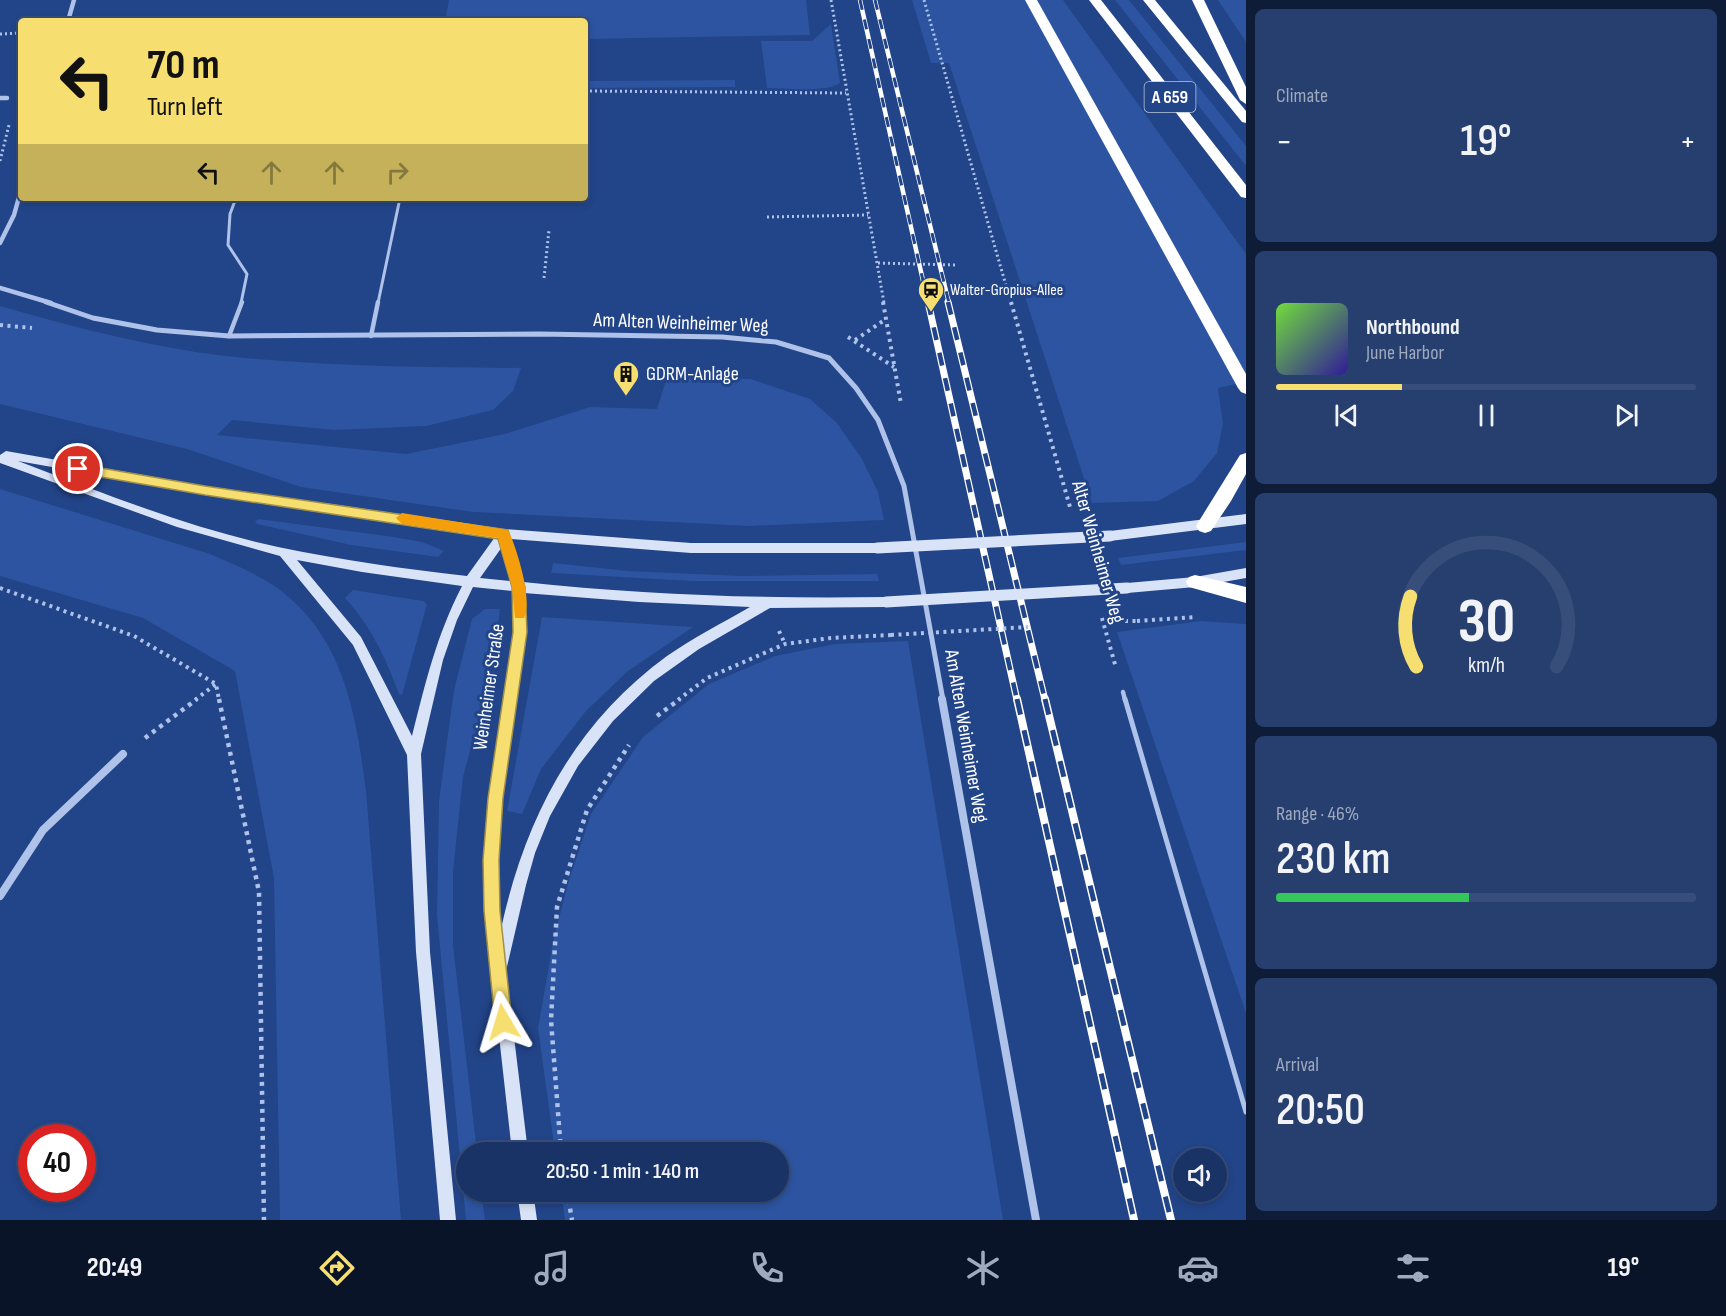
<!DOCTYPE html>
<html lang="en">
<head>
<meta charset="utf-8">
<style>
  body { margin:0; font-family:"Sofia Sans Condensed",sans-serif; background:#273f6f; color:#f1f3f6; height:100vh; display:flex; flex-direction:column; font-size:22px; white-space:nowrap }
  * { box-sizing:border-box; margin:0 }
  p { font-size:20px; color:#9faabf }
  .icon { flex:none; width:33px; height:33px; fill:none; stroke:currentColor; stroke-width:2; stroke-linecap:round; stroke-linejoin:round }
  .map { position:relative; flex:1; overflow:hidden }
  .details { display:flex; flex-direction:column; gap:9px; padding:9px; background:#0e1c38; width:480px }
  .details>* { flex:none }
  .banner { position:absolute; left:18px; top:18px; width:570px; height:183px; border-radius:6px; box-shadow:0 3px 9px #0003,0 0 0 2px #384e7a; background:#f6de70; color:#111; overflow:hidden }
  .controls { position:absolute; left:1173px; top:1148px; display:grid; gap:12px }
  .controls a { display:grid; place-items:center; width:54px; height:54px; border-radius:50%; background:#1a3366; box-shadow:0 3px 9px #0003,0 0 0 2px #384e7a; font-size:30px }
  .speed { position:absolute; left:18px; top:1124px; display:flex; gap:12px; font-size:30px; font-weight:700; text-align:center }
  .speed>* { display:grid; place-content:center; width:78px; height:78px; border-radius:50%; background:#1a3366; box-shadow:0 3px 9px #0003,0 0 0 2px #384e7a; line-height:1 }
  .speed .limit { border:9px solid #d22; background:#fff; color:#111 }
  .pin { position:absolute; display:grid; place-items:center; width:51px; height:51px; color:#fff; margin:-26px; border:3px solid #fff; border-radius:50%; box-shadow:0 2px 6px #0007 }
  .me { position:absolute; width:66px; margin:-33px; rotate:353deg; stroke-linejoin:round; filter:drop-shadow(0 0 4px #0008) }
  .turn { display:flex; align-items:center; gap:21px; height:126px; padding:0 30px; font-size:27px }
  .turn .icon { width:78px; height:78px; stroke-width:2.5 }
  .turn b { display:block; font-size:42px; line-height:51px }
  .lanes { display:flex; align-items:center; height:57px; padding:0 30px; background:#0003; justify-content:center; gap:30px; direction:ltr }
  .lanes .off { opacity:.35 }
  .big { font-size:45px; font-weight:600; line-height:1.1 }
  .details .card { flex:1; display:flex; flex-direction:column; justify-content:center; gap:9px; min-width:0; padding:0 21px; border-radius:9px; background:#273f6f }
  .details .dial { align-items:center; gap:0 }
  .dial svg { height:156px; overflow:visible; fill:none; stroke:#384e7a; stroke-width:7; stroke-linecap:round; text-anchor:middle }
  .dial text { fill:#f1f3f6; stroke:none }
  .song { display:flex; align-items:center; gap:18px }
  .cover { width:72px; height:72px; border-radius:9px; background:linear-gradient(135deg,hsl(100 70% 55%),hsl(250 70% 35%)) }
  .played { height:6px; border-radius:3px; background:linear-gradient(90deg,#f6de70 30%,#384e7a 30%) }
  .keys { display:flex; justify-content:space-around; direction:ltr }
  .heat { display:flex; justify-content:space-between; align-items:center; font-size:33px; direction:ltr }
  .charge { height:9px; border-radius:4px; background:linear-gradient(90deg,#34c759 46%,#384e7a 0) }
  .trip { position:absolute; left:456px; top:1142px; width:333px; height:60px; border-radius:30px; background:#1a3366; box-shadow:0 3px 9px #0003,0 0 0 2px #384e7a; font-weight:600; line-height:60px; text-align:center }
  .dock { display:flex; height:96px; justify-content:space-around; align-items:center; background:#0a1429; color:#9faabf }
  .dock .icon { width:42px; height:42px }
  .dock .selected { color:#f6de70 }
  .dock b { font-size:27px; color:#f1f3f6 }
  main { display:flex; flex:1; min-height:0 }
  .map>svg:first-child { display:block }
</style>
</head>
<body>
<main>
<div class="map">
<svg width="1246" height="1220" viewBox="0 0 1246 1220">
  <rect width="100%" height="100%" fill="#248"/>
  <g fill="#2c54a0">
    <polygon points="449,0 806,0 810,35 585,39 585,21 445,21"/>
    <polygon points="912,0 1063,0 1246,254 1246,382 1218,388 1223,424 1217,453 1194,481 1158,501 1092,503 949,63 931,63"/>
    <polygon points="1115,0 1129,0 1246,146 1246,166"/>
    <polygon points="1218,0 1246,0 1246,42"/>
    <path d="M831 24 840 83C825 93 786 88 767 88L761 41H812Z"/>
    <polygon points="735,80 735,87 585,88 585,81"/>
    <path d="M0 306C74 327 149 347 226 356 325 367 423 367 521 368L513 391 493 410 426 426 334 430 232 420 217 435 406 454 505 434 590 407 657 409 667 377 751 379 810 399 837 423 862 459 878 492 884 520 750 526 473 512 301 487 187 449 0 404Z"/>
    <path d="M0 489 210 554C238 566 268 578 291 599 346 648 357 721 366 791L401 1220H280L274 878 235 671 143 618 0 576Z"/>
    <polygon points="259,519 394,537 422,542 444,551 438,557 351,545 257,524 255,521"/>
    <polygon points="1246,542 1246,550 1121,565 1118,558"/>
    <polygon points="553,563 628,571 741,576 877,574 879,581 692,581 551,573"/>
    <path d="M353 590 423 601 427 604 402 695 399 694C386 659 371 626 345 598Z"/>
    <polygon points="485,609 500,609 493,667 463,777 453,871 453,945 477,1152 466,1152 466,1191 481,1191 485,1220 466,1220 437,915 439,801 454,690 472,619"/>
    <polygon points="542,617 693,627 628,671 586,711 541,769 522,814 507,811"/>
    <polygon points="1201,621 1246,624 1246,1013 1117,632"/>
    <polygon points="908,641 1003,1220 565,1220 561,1191 778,1191 778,1152 555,1152 538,1028 554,937 569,880 591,814 643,737 709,684 775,656 835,644"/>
  </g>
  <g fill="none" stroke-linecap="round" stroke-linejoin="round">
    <g stroke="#aec2ea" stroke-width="3" stroke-dasharray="2 3" stroke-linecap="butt">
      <polyline points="831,0 884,303"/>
      <polyline points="924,0 1011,303"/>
      <polyline points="0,34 21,33"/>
      <polyline points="585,91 846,93"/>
      <polyline points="0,161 9,125"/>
      <polyline points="767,217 868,215"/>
      <polyline points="878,263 955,265"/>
      <polyline points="544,278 549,230"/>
    </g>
    <g stroke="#aec2ea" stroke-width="4" stroke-dasharray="3 4.5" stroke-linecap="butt">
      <polyline points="883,302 901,404"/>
      <polyline points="1011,302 1070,507"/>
      <polyline points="0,325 32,328"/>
      <polyline points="848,337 894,367"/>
      <polyline points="855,340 886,319"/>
      <polyline points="0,588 134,636 216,684 219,700"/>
      <polyline points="1102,618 1116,668"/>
      <polyline points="1137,621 1196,617"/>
      <polyline points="779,631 785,644"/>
      <polyline points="195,700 216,684"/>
      <polyline points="678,700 707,678 785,644 831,638 891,635"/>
    </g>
    <g stroke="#aec2ea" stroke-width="4.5" stroke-dasharray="4 5" stroke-linecap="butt">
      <polyline points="219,699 259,892 264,1220"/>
      <polyline points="657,716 680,699"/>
      <polyline points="145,738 197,699"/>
      <polyline points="561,1152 551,1020 557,907 587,810 629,745"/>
      <polyline points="567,1191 572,1220"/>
    </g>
    <g stroke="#aec2ea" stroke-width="3">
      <polyline points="236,198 230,214 228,245 247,274 241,303"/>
      <polyline points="378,303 400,198"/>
    </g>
    <g stroke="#aec2ea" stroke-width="4.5">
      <polyline points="229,336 242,302"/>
      <polyline points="371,336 378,302"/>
      <polyline points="1123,692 1125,700"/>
    </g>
    <polyline stroke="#aec2ea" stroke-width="5" points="1125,699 1246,1112"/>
    <g stroke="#aec2ea" stroke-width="4.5">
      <polyline points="68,21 74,0"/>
      <polyline points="0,98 7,98"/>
      <polyline points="0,243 14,215 21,190"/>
      <polyline points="0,288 51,303"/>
    </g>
    <polyline stroke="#aec2ea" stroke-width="5" points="46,302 93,318 157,330 229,336 539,334 722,337 776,342 829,358 856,388 878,420 904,486 943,700"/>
    <g stroke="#aec2ea" stroke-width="8">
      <polyline points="942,699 1036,1220"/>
      <polyline points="0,896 43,830 123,754"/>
    </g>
    <g fill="#d9e3f8" fill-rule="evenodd">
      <path d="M6 451 205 486 504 529 691 543H877L881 545 883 548 881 551 877 553H691L511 539 523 582C643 595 765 599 886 597L890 598 892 602 890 606 886 607 770 608 699 649 654 681 613 721 578 766 550 816 535 853 526 885 506 971 528 1152H512L485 911 484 860 488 798 514 632 512 591 473 587 457 620 443 660 421 754 430 952 456 1220H440L416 952 407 755 353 645 280 556 177 527 0 463V455ZM18 461 205 494 495 537 467 576C404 569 341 560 278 547 189 528 103 493 18 461ZM502 547 511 581 480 578ZM297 560 362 572 462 586C436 637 426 681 412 736L361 637ZM524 593 639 602 750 607C722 623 693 638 667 656 574 724 525 818 501 929L498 860 502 798 526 632Z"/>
      <polygon points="1246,514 1246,524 1110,541 1104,536 1110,531"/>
      <polygon points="1246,568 1246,578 1195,587 1127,593 1123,592 1121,588 1123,584 1127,583 1195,577"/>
      <polygon points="517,1191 533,1191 537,1220 521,1220"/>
    </g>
    <g fill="#fff" fill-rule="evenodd">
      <polygon points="1025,0 1037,0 1246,374 1246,394 1241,392 1238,388"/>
      <polygon points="1089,0 1101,0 1246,185 1246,198 1241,197"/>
      <polygon points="1143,0 1155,0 1246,111 1246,123 1242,122"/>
      <polygon points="1192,0 1204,0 1246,87 1246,104 1240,100"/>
      <polygon points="1246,453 1246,474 1231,501 1211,531 1205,533 1199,531 1196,526 1199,521 1240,455"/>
      <polygon points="1195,575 1246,587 1246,603 1189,587 1186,582 1189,577"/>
    </g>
    <g stroke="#fff" stroke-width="4.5">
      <g id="rail-far2">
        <polyline points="860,0 928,303"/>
        <polyline points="875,0 949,303"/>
      </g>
    </g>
    <g stroke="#fff" stroke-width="7">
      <g id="rail-far1">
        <polyline points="928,302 1017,700"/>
        <polyline points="948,302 1045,700"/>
      </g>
    </g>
    <g stroke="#fff" stroke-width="8">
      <g id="rail">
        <polyline points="1017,699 1134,1220"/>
        <polyline points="1045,699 1171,1220"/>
      </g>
    </g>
    <use href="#rail-far2" stroke="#248" stroke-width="3" stroke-dasharray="10" stroke-linecap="butt"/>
    <use href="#rail-far1" stroke="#248" stroke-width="4.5" stroke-dasharray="13" stroke-linecap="butt"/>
    <use href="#rail" stroke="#248" stroke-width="5" stroke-dasharray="16" stroke-linecap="butt"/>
    <g stroke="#aec2ea" stroke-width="4" stroke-dasharray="3 4.5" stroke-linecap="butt">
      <polyline points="1125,621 1137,621"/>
      <polyline points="891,635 1028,627"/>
    </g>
    <g stroke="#d9e3f8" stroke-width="11">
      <polyline points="877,548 1110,536"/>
      <polyline points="886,602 1127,588"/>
    </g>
  </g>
  <polygon fill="#f6de70" stroke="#a09049" stroke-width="1.5" points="78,464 205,486 508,530 525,587 527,632 503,798 499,860 500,911 512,1022 509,1028 503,1031 497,1028 495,1022 484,911 483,860 488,798 513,632 512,587 498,539 205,495 78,473 72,469"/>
  <path fill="#f59e0b" d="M402 513 508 530C517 548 533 601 524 618H515L512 587 498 538 402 524 396 518Z"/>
  <defs>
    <g id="station-pin" transform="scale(1.35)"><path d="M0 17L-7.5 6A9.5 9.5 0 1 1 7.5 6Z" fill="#f6de70" stroke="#248"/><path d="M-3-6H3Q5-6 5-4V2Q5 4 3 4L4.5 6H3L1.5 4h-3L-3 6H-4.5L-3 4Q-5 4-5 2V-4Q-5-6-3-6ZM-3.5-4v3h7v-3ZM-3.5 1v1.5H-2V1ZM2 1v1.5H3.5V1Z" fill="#111"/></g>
    <g id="building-pin" transform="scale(1.35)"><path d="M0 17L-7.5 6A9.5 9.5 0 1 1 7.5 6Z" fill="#f6de70" stroke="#248"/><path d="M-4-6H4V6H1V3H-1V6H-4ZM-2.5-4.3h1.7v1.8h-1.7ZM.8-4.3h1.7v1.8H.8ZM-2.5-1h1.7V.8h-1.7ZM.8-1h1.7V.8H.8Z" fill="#111"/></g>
  </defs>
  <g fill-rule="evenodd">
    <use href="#station-pin" x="931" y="290"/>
    <use href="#building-pin" x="626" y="374"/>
  </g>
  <g text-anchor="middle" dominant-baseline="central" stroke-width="6" stroke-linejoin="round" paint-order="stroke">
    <g font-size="16" fill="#fff" stroke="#248" text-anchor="start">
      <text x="950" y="290">Walter-Gropius-Allee</text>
    </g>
    <rect fill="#248" stroke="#bdc7db" stroke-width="1.5" x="1144.5" y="82" width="51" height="30" rx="4.5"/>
    <g font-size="18" font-weight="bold" fill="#fff">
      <text x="1170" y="97">A 659</text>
    </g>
    <g font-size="20" fill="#fff" stroke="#248">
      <text transform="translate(681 323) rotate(2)">Am Alten Weinheimer Weg</text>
      <text transform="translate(1098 552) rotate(74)">Alter Weinheimer Weg</text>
      <text transform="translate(489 687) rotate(-82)">Weinheimer Straße</text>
      <text transform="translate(966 736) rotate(80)">Am Alten Weinheimer Weg</text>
    </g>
    <g font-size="20" fill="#fff" stroke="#248" text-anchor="start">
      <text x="646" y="374">GDRM-Anlage</text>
    </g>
  </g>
</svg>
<div class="controls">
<a><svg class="icon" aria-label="sound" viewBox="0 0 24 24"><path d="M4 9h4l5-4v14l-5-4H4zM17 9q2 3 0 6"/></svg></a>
</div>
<div class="speed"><div class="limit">40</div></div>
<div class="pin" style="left:78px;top:469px;background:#d93025"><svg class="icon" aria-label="arrive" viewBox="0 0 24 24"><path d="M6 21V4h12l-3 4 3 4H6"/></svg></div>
<svg class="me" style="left:503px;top:1022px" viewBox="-20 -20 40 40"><path d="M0-17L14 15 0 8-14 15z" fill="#f6de70" stroke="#fff" stroke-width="4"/></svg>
<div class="trip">20:50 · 1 min · 140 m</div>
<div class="banner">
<div class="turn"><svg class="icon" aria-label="left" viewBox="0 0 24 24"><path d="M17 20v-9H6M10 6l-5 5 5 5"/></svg><div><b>70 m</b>Turn left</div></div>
<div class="lanes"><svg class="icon" aria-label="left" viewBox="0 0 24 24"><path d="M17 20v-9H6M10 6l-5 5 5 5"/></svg><svg class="icon off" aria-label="ahead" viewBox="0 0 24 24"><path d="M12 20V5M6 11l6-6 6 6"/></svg><svg class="icon off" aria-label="ahead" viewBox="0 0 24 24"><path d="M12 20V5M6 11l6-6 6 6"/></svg><svg class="icon off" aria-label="right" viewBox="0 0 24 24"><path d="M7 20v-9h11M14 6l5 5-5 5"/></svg></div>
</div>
</div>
<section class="details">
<div class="card"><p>Climate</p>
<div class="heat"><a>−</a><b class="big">19°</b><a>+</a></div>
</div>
<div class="card">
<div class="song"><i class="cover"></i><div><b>Northbound</b><p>June Harbor</p></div></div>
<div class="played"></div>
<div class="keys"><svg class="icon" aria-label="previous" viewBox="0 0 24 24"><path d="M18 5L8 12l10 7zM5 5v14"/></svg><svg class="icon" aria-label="pause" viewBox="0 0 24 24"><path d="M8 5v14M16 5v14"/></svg><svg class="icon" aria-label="next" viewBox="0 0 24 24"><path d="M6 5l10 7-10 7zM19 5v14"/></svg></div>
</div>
<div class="card dial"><svg viewBox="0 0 100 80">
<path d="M14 69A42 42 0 1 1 86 69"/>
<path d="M14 69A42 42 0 0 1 11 33" stroke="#f6de70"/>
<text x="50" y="56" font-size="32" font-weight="700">30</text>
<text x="50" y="72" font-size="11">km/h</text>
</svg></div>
<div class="card"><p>Range · 46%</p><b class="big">230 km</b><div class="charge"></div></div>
<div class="card"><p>Arrival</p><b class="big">20:50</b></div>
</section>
</main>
<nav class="dock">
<b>20:49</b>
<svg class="icon selected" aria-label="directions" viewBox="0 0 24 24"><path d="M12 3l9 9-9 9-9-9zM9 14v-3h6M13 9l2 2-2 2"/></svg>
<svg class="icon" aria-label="music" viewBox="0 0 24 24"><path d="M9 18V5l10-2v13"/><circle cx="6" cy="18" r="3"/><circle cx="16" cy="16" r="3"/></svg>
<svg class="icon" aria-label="phone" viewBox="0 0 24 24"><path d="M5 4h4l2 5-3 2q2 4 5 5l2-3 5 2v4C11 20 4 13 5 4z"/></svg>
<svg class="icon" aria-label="climate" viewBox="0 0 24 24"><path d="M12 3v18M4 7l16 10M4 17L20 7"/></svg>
<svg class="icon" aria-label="car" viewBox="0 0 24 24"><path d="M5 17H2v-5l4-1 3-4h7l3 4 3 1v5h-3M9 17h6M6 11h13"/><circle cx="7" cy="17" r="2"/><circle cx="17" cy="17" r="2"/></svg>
<svg class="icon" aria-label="filters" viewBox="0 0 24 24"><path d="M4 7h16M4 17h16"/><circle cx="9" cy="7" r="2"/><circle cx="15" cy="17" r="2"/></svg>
<b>19°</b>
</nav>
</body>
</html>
